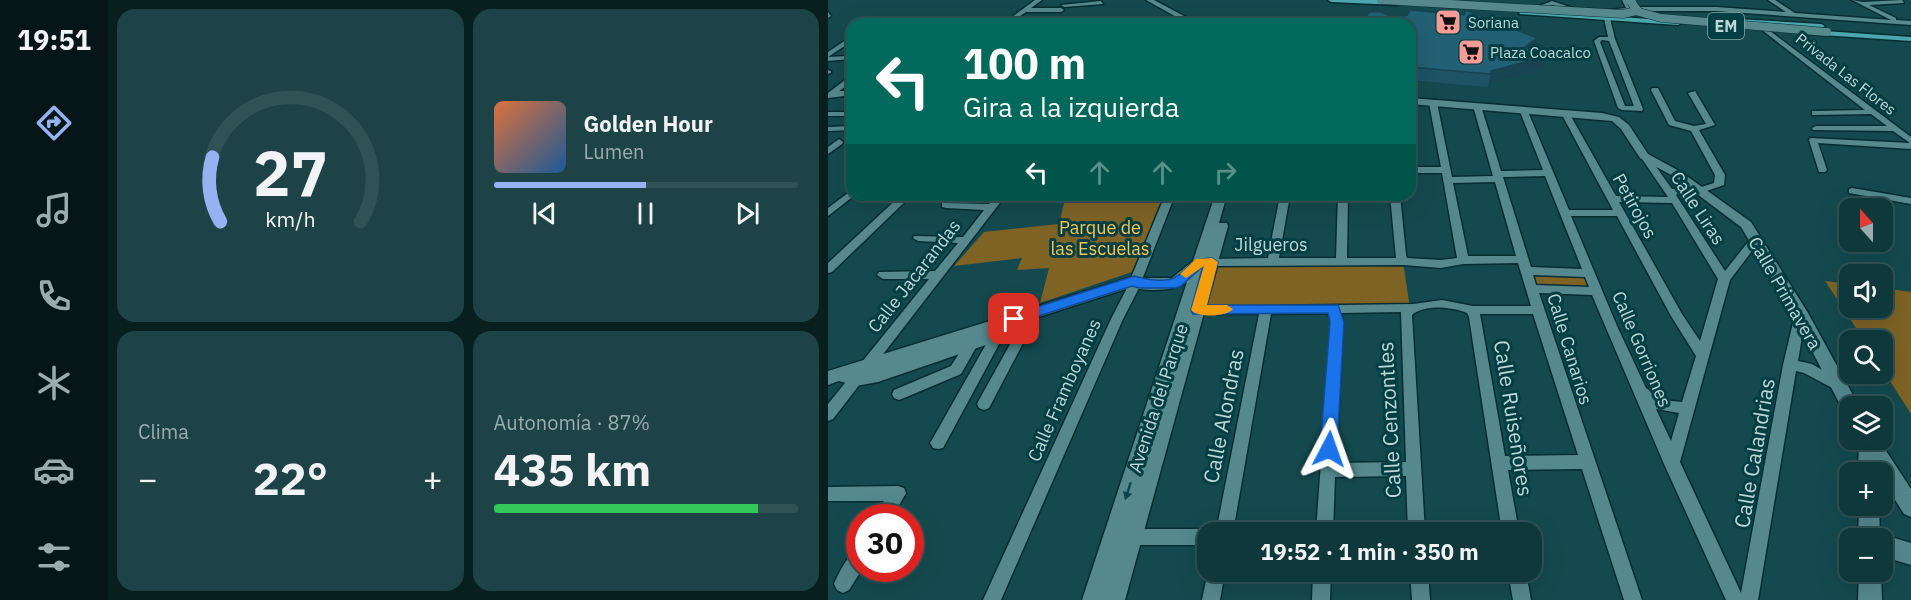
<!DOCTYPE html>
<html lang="es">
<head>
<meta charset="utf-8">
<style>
  body { margin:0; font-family:"IBM Plex Sans",sans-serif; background:#1d4346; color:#f1f3f6; height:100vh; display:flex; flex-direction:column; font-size:22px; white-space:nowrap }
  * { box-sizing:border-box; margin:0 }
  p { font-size:20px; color:#9bacaf }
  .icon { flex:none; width:33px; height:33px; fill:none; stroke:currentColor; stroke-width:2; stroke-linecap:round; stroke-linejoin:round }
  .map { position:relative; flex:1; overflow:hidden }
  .panel { display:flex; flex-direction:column; gap:9px; padding:9px; background:#081f20; width:720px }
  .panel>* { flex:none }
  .hud { position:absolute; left:18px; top:18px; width:570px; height:183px; border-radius:18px; box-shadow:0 6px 24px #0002,0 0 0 2px #2f5255; background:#00695c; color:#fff; overflow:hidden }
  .needle { width:39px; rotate:339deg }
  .controls { position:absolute; left:1011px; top:198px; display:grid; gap:12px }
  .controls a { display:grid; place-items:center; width:54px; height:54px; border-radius:12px; background:#0f383b; box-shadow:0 6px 24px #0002,0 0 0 2px #2f5255; font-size:30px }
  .speed { position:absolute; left:18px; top:504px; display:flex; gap:12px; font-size:30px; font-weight:700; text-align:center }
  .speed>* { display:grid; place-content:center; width:78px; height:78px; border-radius:50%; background:#0f383b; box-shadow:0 6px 24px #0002,0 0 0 2px #2f5255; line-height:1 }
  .speed .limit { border:9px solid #d22; background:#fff; color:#111 }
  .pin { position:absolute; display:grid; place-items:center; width:51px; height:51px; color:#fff; margin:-26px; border-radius:12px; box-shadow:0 3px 9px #0006 }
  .me { position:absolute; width:66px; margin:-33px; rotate:4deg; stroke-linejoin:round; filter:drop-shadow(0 0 4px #0008) }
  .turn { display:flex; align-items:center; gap:21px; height:126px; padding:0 18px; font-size:27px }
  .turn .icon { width:78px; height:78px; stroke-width:2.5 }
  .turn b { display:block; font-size:42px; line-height:51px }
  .lanes { display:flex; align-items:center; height:57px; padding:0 18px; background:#0003; justify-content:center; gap:30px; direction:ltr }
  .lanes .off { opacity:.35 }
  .big { font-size:45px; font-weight:800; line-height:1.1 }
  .panel .card { flex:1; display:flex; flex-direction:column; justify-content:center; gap:9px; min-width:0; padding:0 21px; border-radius:18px; background:#1d4346 }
  .panel .dial { align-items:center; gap:0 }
  .dial svg { height:156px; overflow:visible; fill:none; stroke:#2f5255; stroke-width:7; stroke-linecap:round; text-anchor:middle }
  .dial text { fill:#f1f3f6; stroke:none }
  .song { display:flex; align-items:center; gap:18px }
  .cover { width:72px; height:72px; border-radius:9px; background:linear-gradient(135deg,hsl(20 70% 55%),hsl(210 70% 35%)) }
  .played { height:6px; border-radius:3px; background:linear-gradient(90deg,#95b2f1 50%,#2f5255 50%) }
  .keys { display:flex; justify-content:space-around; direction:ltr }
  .heat { display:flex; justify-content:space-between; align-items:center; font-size:33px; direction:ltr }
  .charge { height:9px; border-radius:4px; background:linear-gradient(90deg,#34c759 87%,#2f5255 0) }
  .panel .tiles { flex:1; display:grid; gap:9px; grid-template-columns:repeat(2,1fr) }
  .trip { position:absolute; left:369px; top:522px; width:345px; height:60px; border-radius:18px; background:#0f383b; box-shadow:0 6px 24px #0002,0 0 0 2px #2f5255; font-weight:800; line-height:60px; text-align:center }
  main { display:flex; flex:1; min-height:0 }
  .tabs { display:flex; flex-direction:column; width:108px; justify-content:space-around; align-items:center; background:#061618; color:#9bacaf }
  .tabs .icon { width:42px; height:42px }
  .tabs .selected { color:#95b2f1 }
  .tabs b { font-size:27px; color:#f1f3f6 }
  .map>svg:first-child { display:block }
</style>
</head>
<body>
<main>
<nav class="tabs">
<b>19:51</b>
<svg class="icon selected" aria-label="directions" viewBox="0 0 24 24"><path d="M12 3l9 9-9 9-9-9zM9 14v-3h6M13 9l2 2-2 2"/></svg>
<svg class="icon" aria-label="music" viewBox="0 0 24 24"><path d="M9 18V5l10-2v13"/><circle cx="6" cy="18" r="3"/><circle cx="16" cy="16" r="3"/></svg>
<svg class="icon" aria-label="phone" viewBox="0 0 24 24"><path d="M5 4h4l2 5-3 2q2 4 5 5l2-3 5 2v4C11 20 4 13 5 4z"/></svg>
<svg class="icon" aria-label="climate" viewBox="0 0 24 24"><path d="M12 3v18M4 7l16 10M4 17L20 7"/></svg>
<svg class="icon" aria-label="car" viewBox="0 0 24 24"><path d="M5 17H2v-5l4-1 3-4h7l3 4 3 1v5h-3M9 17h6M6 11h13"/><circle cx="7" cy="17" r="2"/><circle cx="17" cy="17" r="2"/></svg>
<svg class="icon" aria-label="filters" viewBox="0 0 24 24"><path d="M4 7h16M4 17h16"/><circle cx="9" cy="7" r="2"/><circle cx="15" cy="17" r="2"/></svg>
</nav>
<section class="panel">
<div class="tiles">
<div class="card dial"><svg viewBox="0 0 100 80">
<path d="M14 69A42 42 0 1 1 86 69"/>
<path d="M14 69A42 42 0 0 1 10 36" stroke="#95b2f1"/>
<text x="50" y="56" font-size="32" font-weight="700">27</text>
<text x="50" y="72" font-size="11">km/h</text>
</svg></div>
<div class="card">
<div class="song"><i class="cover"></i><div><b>Golden Hour</b><p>Lumen</p></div></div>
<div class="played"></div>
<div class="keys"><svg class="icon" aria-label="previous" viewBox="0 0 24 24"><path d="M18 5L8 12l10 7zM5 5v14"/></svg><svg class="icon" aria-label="pause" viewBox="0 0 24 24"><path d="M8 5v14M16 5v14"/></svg><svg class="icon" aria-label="next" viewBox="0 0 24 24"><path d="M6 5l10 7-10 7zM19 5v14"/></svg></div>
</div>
<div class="card"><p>Clima</p>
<div class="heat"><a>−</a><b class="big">22°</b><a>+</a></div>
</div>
<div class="card"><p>Autonomía · 87%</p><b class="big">435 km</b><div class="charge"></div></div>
</div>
</section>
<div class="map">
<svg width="1083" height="600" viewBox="0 0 1083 600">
  <rect width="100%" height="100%" fill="#144a4f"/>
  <g fill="#7f6325">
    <polygon points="238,195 342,195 304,272 212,303 221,268 189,270 194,258 126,266 156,232 231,224"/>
    <polygon points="384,262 575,262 582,308 371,310"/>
    <polygon points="700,271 762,273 769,291 705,289"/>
    <polygon points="997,281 1021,284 1022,308 1054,308 1055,288 1083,292 1083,414 1055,370 1054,340 1036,340"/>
  </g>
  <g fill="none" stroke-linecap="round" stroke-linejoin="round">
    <g stroke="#042e32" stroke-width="3">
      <g id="street">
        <polygon points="207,0 214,0 203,8 233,8 236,10 233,12 198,12 188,19 184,19 184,17"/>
        <polygon points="940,0 947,0 967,13 1063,20 1024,0 1035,2 1074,0 1076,3 1041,5 1068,18 1068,20 1083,21 1083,25 888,11 802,11 799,9 802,7 888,7 958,12"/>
        <polygon points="273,1 275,4 236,7 233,5"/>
        <polygon points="724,1 745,8 746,9 743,11 724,5 712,9 709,7"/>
        <polygon points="0,12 3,16 0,18"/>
        <path d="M779 16 782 18 787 39 815 109 814 111 794 110 790 108 766 41 771 37H780L776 18ZM774 40 781 41 806 106H797L772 42Z"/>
        <polygon points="74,21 76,24 51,24"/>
        <polygon points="934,28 938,28 1083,137 1083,149 990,143 999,170 997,172 991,172 981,140 982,138 1082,143 1065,131 985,130 984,128 988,126 1059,126 1043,114 984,115 984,111 987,111 1037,110 934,30"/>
        <polygon points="24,36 24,41 0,57 20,56 22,57 22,59 0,61 0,52"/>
        <polygon points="0,70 3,71 3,73 0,74"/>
        <polygon points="21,77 24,77 24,82 11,91 24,91 24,95 0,98 0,93"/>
        <path d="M824 88H830L847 121 866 126 878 124 860 93 867 91 887 125 871 130 897 175 896 185 870 194 850 193 848 195 897 271 924 237 928 236 933 239 902 280 852 462 913 593 955 365 968 310H976L978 313 970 361 984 364 1013 381 1015 385 1013 389 1008 390 976 373 968 371 930 600H898L836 464 764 295 711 293 814 600H796L754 469 680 470 691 532H674L641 317 639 313C624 307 597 304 584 315L597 532H580L578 476 507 477 505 532H488L503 322 500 313 443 314 405 532H388L431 314H370L366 313 364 310 366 307 585 304 614 300 645 306H703L690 263 635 264 613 268 576 265 384 266 380 265 378 262 380 259 440 258 452 195H462L451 258H508L510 195H520L519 258H568L562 195H572L578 255 579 258 613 260 629 258 614 173H582V167H613L601 103 605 101 609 103 624 177 665 176 645 106 649 104 653 106 673 171 715 170 691 109 698 107 741 210H785L733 113 737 111 741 113 788 196 840 197 812 156 816 153 819 154 844 189 870 188 886 183 887 175 863 131 841 125 823 90ZM717 176 754 269 703 267 675 177ZM667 182 688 256H640L625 183ZM791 202 844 203 890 279 872 341 854 314ZM743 216H789L843 316 868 356 854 402 835 400 818 388 789 326ZM705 275 757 277 761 287 708 285ZM573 312 578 462 508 463 515 322 513 313ZM652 314H705L750 455 677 456ZM828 409 851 413 843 441Z"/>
        <rect x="0" y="112" width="24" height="4"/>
        <polygon points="24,126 24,130 0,131 0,127"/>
        <polygon points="11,139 15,142 14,144 0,154 0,147"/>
        <polygon points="1024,188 1083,198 1083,204 1021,193 1021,189"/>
        <polygon points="24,190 24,195 27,195 0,216 0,208"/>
        <polygon points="73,195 84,195 4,272 0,273 0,263"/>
        <polygon points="168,195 178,195 5,419 0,421 0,404 101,279 55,279 49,275 51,272 107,271 130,243 90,241 85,238 86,236 135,237 156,210 118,208 114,207 114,203 161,204"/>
        <polygon points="337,195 347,195 310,290 295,319 173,600 155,600 283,319 298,290"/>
        <polygon points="199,320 203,321 205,324 161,408 156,410 151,408 149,404 151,400 195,321"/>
        <polygon points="170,330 175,332 176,335 115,448 110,449 105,448 102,443 105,438 165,332"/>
        <polygon points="144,339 149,341 150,344 133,374 76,398 71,400 66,398 64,394 66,390 123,366 139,341"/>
        <polygon points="70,486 76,488 78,493 64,518 47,518 56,501 0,501 0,487"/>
        <polygon points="303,529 380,529 387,532 380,532 380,545 303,545 297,543 294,537 297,531"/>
        <path d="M32 548V568H35L21 590 15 593 9 590 6 584C11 573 20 553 32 548Z"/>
        <polygon points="380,571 397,572 392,600 374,600"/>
        <polygon points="485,572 503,572 502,600 484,600"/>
        <polygon points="582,572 600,572 602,600 584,600"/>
        <polygon points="680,572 698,572 703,600 685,600"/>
      </g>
    </g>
    <g stroke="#042e32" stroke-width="3">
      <g id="secondary">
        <polygon points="318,0 326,0 371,24 361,24"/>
        <polygon points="794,0 800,0 805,12 781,14 781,10 798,8"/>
        <polygon points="582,98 774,113 791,117 801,125 820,154 853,172 923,222 980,313 1031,406 1022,406 1022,414 1016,412 964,313 913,227 845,176 812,158 793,129 784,121 582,104"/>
        <path d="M387 195H399L391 223H399L400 226 297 600H254L359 282C347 291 318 292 304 287L195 322 201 327 199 331 50 382 28 386 11 381 0 385V371L301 278H344L365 261Z"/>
        <polygon points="1031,440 1051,440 1083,489 1083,517 1076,514 1054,479 1054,472 1030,472"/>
        <polygon points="1031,506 1051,506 1052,538 1030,538"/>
        <polygon points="1063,537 1083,543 1083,565 1063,559 1054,563 1054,541"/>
        <polygon points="1031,572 1053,572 1054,600 1030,600"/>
      </g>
    </g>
    <g stroke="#042e32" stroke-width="3">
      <g id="primary">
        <polygon points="500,0 549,0 572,3 569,5 503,2"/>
        <polygon points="694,10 850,21 854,23 850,25 691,14"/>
        <polygon points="894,18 993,24 997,26 993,28 897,22"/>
        <polygon points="982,30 1083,37 1083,41 979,34 978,32"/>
      </g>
    </g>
    <use href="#street" fill="#55898e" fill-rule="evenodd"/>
    <use href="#secondary" fill="#55898e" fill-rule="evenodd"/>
    <use href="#primary" fill="#4ca6ae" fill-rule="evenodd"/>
    <g stroke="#042e32" stroke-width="9" stroke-linecap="butt">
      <g id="secondary-bridge">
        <polyline points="553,0 795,14 808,11 803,0"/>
        <polyline points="803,2 811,12 833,18 999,32"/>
      </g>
    </g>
    <use href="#secondary-bridge" stroke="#55898e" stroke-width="8"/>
  </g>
  <polygon fill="#1d5365" points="566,18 664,21 709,38 706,50 705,51 718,56 715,68 661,83 660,87 582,80 582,24"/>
  <g fill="#184352">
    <polygon points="709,38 706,50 695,59 697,47"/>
    <polygon points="718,56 715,68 661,83 660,87 663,71"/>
  </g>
  <polygon fill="#226075" stroke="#184352" stroke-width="1.5" points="582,10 636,15 638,10 664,21 678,19 689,22 692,24 691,31 709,38 697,47 718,56 663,71 662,74 582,67 582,24 533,24 541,12 554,12 566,18 579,15"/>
  <defs><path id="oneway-solid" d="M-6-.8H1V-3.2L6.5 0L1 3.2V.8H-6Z" transform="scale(1.5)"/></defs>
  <use fill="#0c464c" href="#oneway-solid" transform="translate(300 491) rotate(108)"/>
  <path fill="#1a73e8" stroke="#114b97" stroke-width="1.5" d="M384 258 390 262 379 305H510L516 322 509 449 507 454 501 456 495 454 492 449 502 322 500 313 365 314 363 310 375 266 353 286 348 288H311L304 286 186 324 178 319 181 316 306 276C317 279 332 282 343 279 360 274 358 258 384 258Z"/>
  <path fill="#f59e0b" d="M384 258 390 262 379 305H399L405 309C399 317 370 318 363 310L376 266 358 278 352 274 368 259Z"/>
  <defs>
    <g id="supermarket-square" transform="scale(1.35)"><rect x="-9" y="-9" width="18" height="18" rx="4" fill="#f59c96" stroke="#043f45"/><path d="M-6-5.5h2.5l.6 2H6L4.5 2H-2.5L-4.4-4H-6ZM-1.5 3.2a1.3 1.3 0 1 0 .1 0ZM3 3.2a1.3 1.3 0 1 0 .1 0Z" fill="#111"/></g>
  </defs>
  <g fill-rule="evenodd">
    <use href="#supermarket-square" x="620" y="22"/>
    <use href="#supermarket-square" x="643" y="52"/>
  </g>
  <g text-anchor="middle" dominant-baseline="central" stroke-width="6" stroke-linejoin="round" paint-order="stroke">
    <g font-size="15" fill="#bdd7d9" stroke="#043f45" text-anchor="start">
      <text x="640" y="22">Soriana</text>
      <text x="662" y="52">Plaza Coacalco</text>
    </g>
    <g font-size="15" fill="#bdd7d9" stroke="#043f45">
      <text transform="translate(1018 74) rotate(38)">Privada Las Flores</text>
    </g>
    <rect fill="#043f45" stroke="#86a9ad" stroke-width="1.5" x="880" y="13" width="36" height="26" rx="4.5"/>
    <g font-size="16" font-weight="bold" fill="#bdd7d9">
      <text x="898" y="26">EM</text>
    </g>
    <g font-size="18" fill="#bdd7d9" stroke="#043f45">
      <text transform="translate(807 206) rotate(61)">Petirojos</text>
      <text transform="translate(870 208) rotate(57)">Calle Liras</text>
      <text x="443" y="244">Jilgueros</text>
      <text transform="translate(86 276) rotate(-52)">Calle Jacarandas</text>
      <text transform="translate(957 293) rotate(60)">Calle Primavera</text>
      <text transform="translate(742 349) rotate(73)">Calle Canarios</text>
      <text transform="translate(814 349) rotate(67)">Calle Gorriones</text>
      <text transform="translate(236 390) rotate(-66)">Calle Framboyanes</text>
      <text transform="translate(330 398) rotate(-72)">Avenida del Parque</text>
    </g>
    <g font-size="18" fill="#fcc64c" stroke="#043f45">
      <text x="272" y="227">Parque de<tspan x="272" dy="21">las Escuelas</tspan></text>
    </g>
    <g font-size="21" fill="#bdd7d9" stroke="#043f45">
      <text transform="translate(395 416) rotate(-79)">Calle Alondras</text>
      <text transform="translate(686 418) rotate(81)">Calle Ruiseñores</text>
      <text transform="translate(561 420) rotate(-93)">Calle Cenzontles</text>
      <text transform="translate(926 453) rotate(-80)">Calle Calandrias</text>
    </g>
  </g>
</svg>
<div class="controls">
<a><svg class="needle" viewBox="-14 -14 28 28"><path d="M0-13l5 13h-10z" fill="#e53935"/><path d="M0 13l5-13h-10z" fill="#9bacaf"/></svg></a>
<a><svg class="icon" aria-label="sound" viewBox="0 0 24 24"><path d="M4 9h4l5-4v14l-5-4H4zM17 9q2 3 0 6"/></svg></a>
<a><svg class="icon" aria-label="search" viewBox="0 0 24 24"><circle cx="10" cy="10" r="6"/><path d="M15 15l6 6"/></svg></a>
<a><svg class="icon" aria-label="layers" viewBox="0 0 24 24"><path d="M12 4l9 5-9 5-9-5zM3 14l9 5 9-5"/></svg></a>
<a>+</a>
<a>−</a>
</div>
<div class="speed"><div class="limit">30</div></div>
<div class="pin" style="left:186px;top:319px;background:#d93025"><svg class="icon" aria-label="arrive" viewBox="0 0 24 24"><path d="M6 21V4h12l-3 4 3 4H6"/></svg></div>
<svg class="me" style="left:501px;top:449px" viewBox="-20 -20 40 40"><path d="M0-17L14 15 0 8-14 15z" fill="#1a73e8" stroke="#fff" stroke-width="4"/></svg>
<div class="trip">19:52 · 1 min · 350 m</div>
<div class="hud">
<div class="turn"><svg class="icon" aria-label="left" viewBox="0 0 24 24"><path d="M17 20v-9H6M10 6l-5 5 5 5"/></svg><div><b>100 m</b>Gira a la izquierda</div></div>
<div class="lanes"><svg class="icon" aria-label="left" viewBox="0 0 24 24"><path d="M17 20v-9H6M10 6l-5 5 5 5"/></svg><svg class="icon off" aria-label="ahead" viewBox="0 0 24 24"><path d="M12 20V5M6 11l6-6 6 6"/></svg><svg class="icon off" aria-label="ahead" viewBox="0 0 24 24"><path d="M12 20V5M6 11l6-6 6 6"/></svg><svg class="icon off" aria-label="right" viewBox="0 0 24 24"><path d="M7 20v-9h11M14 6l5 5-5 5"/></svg></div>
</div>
</div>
</main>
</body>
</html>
